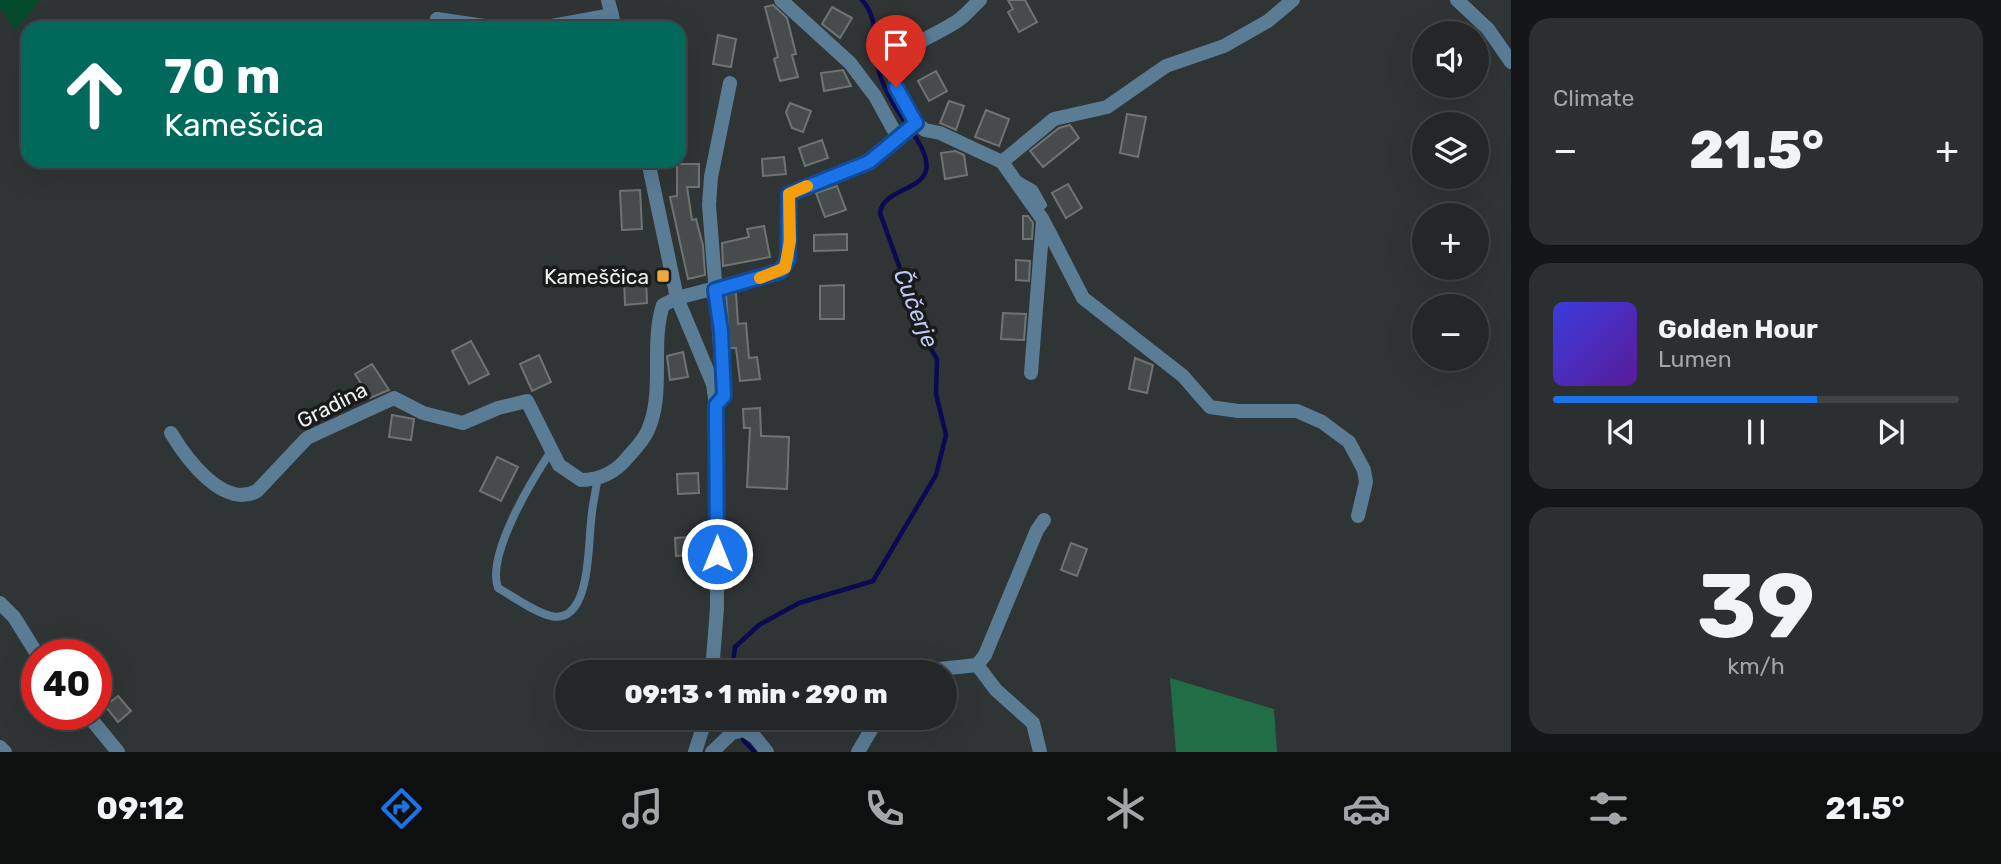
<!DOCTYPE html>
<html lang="en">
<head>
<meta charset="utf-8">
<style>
  body { margin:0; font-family:Rubik,sans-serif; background:#2b2f30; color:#f1f3f6; height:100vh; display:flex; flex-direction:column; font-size:26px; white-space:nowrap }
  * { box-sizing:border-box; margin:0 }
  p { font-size:23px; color:#a3a5a8 }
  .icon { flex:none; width:38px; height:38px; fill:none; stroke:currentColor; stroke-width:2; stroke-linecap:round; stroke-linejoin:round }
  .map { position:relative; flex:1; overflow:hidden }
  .details { display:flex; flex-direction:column; gap:18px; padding:18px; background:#131516; width:490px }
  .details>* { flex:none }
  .banner { position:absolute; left:21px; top:21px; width:665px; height:147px; border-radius:21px; box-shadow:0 7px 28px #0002,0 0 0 2px #404445; background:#00695c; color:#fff; overflow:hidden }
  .fabs { position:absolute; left:1412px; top:21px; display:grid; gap:14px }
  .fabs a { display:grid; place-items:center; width:77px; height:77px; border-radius:50%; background:#232728; box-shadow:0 7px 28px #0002,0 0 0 2px #404445; font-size:35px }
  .speed { position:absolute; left:21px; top:639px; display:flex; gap:14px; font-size:35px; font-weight:700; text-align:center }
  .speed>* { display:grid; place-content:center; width:91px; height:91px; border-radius:50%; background:#232728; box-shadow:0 7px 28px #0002,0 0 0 2px #404445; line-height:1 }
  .speed .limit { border:10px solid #d22; background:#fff; color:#111 }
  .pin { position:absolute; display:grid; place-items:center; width:60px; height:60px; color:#fff; margin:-72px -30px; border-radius:50% 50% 50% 0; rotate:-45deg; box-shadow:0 0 7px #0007 }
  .pin .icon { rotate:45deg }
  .me { position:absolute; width:77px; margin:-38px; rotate:0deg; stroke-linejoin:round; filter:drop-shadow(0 0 5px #0008) }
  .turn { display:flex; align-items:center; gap:24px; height:147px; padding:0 28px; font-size:32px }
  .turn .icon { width:91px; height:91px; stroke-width:2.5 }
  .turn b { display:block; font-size:49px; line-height:60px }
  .big { font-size:52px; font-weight:800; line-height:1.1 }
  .details .widget { flex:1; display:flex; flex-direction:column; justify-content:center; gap:10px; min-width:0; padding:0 24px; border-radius:21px; background:#2b2f30 }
  .details .dial { align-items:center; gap:0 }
  .dial b { font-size:91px; line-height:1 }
  .song { display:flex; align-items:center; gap:21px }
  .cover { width:84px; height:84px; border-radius:10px; background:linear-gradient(135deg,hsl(240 70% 55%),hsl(270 70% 35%)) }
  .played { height:7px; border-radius:4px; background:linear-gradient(90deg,#1a73e8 65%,#404445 65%) }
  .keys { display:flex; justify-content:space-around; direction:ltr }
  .heat { display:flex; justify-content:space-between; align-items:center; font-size:38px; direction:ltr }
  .trip { position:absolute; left:555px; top:660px; width:402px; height:70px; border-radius:35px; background:#232728; box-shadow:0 7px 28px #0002,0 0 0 2px #404445; font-weight:800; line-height:70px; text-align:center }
  .dock { display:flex; height:112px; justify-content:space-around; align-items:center; background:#0e1010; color:#a3a5a8 }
  .dock .icon { width:49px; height:49px }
  .dock .current { color:#1a73e8 }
  .dock b { font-size:32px; color:#f1f3f6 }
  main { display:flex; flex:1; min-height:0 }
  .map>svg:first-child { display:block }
</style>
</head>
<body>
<main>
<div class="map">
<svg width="1511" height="752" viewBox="0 0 1511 752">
  <rect width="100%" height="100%" fill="#2f3435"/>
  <polygon fill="#044b2c" points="0,0 40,0 15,31 0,7"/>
  <polygon fill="#216d46" points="1170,678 1274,709 1277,752 1176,752"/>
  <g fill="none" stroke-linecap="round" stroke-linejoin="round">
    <g stroke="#090a51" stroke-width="4.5">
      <path d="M862 0C879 19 873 42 877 64 881 85 895 107 907 125"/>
      <path d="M732 672 735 647 759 625 799 603 873 581 936 475 946 435 936 394 937 359 926 341 880 213C884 180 957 196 912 132"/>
      <polyline points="737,718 744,741 755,752"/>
    </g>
  </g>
  <g fill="#464c4b" stroke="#6e7473" stroke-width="2">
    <polygon points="1008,0 1025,0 1037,22 1019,32 1008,12 1013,9"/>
    <polygon points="773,5 787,18 796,54 792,55 798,77 780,81 774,59 778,57 765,7"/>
    <polygon points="832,7 852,18 840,38 822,24"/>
    <polygon points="718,35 736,39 731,67 713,64"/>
    <polygon points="843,70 851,86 824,91 821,73"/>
    <polygon points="936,71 947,91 929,101 918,81"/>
    <polygon points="949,101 964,106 956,130 940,123"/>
    <polygon points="790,103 811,111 803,132 792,128 786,112"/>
    <polygon points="986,110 1009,119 999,146 975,137"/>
    <polygon points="1127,114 1146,117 1138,157 1120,153"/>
    <polygon points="1070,125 1079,138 1043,167 1030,151 1059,128"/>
    <polygon points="822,140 828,158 805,166 799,148"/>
    <polygon points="955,151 964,155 967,175 945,179 941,153"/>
    <polygon points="784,157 786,174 763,176 762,159"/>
    <polygon points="677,164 699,164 699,187 687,187 692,220 696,219 703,246 705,275 688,279 670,197 677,196"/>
    <polygon points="1068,184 1082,208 1066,218 1052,193"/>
    <polygon points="837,186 846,210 825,217 816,193"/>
    <polygon points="640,190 642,229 622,230 620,191"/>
    <polygon points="1023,216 1028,216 1033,223 1032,239 1023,239"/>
    <polygon points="764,226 770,257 723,266 722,243 749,237 747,229"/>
    <polygon points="847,234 847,250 814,251 814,235"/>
    <polygon points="1016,260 1030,261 1029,281 1016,280"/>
    <polygon points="646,277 647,303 625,305 624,278"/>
    <polygon points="844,285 844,319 820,319 820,286"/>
    <polygon points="736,293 738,324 746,323 749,358 757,357 760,379 740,381 736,348 730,348 726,295"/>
    <polygon points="1003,313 1026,314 1024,340 1001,339"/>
    <polygon points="471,341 489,374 469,384 452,351"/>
    <polygon points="683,352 688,377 670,380 667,356"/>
    <polygon points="539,355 551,382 532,391 520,364"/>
    <polygon points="1135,358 1153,365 1147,393 1129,389"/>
    <polygon points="372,364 389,390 370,398 355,374"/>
    <polygon points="760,408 761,436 789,437 787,489 747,487 750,428 744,428 743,409"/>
    <polygon points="392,415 414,419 411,440 389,437"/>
    <polygon points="497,457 518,467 501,501 480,491"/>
    <polygon points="698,473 699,493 678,494 677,474"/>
    <polygon points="704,536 705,554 676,556 675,538"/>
    <polygon points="1071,543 1087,549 1077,576 1061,570"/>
    <polygon points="118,696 131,711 118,722 105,706"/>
  </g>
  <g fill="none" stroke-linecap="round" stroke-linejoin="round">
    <g stroke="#5a7c95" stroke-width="8">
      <polyline points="1015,178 1034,189 1043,205"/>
      <path d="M551 451C532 480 486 555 498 588 514 597 534 612 551 616 591 625 588 544 591 522 592 507 595 493 598 478"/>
    </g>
    <g stroke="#5a7c95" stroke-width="14">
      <polyline points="781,0 850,63 875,96 898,138"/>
      <polyline points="1457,0 1488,29 1511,62"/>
      <polyline points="437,19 498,28"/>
      <polyline points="541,28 612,15"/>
      <path d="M916 123C910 111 899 97 896 84 888 45 936 38 960 19 967 14 973 6 980 0"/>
      <polyline points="1002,162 1054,119 1107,107 1166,66 1224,46 1268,21 1293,0"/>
      <polyline points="1045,224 1083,298 1183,376 1210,407 1238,411 1297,411 1322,422 1349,442 1364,470 1366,482 1358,516"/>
      <polyline points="716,405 724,396 709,205 711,177 730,83"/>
      <path d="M171 433C186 458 223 509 257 491L307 438 394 398 423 413 463 423 498 408 527 401 559 465 581 480C600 480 616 472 628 457 635 449 644 440 648 430 665 392 650 345 663 305L677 298 781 271 788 259 789 194 869 162 916 123 925 130 940 133 1002 162 1043 220 1031 373"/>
      <polyline points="0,603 14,617 37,654"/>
      <polyline points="977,665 996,690 1033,723 1040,752"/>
      <polyline points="912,672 977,665 985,655 1037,530 1044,520"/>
      <polyline points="87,714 118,752"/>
      <polyline points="0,747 5,752"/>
      <polyline points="712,752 732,733 744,730 755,737 767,752"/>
      <polyline points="858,752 878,718"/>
    </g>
    <g stroke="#5a7c95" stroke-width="14">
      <polyline points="608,0 615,28"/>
      <polyline points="648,161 677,298 713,384 716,405 717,608 712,672"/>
      <polyline points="695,752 706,718"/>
    </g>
  </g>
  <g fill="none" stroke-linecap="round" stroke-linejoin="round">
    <g stroke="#114b97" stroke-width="18">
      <polyline id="route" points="717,554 716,405 724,396 721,331 715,290 781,271 788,259 789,194 869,162 916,123 896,87"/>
    </g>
    <use href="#route" stroke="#1a73e8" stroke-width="12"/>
    <polyline stroke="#f59e0b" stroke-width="12" points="760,278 785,268 790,241 789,194 807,186"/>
  </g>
  <rect fill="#efa73e" stroke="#191b1b" stroke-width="2.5" x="656" y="269" width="14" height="14" rx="3.5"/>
  <g text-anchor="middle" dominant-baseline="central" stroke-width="7" stroke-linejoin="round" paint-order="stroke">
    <g font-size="21" fill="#eff2f2" stroke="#191b1b" text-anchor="end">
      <text x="649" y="276">Kameščica</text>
    </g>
    <g font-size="21" fill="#eff2f2" stroke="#191b1b">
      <text transform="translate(332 405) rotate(-27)">Gradina</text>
    </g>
    <g font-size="23" font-style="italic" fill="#bccbf4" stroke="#191b1b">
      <text transform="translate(916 308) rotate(68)">Čučerje</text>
    </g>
  </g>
</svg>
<div class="fabs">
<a><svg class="icon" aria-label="sound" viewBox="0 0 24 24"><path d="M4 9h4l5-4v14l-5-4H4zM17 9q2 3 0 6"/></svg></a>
<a><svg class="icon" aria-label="layers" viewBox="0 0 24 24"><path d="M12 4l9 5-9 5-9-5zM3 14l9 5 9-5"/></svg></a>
<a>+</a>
<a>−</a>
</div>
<div class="speed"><div class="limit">40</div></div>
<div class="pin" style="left:896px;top:87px;background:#d93025"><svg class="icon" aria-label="arrive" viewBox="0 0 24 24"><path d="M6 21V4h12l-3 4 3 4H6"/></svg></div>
<svg class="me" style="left:717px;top:554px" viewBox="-20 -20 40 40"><circle r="17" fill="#1a73e8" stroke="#fff" stroke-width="3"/><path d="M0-11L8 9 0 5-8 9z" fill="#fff"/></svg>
<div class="trip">09:13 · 1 min · 290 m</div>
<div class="banner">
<div class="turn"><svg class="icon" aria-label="ahead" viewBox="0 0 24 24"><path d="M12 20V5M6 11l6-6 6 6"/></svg><div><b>70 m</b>Kameščica</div></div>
</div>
</div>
<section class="details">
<div class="widget"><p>Climate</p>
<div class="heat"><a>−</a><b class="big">21.5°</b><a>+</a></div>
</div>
<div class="widget">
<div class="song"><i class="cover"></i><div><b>Golden Hour</b><p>Lumen</p></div></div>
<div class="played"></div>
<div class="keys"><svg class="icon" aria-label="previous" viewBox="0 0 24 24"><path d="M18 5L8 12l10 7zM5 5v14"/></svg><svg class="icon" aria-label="pause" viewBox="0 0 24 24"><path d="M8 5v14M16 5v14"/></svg><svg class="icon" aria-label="next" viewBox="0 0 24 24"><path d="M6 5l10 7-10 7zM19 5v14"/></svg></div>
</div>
<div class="widget dial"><b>39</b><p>km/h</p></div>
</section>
</main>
<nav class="dock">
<b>09:12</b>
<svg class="icon current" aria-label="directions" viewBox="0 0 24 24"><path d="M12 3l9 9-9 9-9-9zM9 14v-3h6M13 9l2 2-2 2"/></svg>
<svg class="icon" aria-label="music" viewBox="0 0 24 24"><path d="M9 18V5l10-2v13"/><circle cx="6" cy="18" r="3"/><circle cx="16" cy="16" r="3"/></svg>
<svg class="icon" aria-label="phone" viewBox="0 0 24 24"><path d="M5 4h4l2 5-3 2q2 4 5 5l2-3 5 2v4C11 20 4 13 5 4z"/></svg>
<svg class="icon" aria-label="climate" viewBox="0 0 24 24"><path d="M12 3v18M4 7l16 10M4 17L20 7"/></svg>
<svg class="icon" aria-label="car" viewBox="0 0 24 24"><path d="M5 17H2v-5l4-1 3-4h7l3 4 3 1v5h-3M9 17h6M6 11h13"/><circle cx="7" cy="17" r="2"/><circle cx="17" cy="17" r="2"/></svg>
<svg class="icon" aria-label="filters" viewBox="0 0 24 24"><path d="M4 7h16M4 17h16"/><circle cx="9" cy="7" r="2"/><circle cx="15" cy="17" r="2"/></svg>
<b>21.5°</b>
</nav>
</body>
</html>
